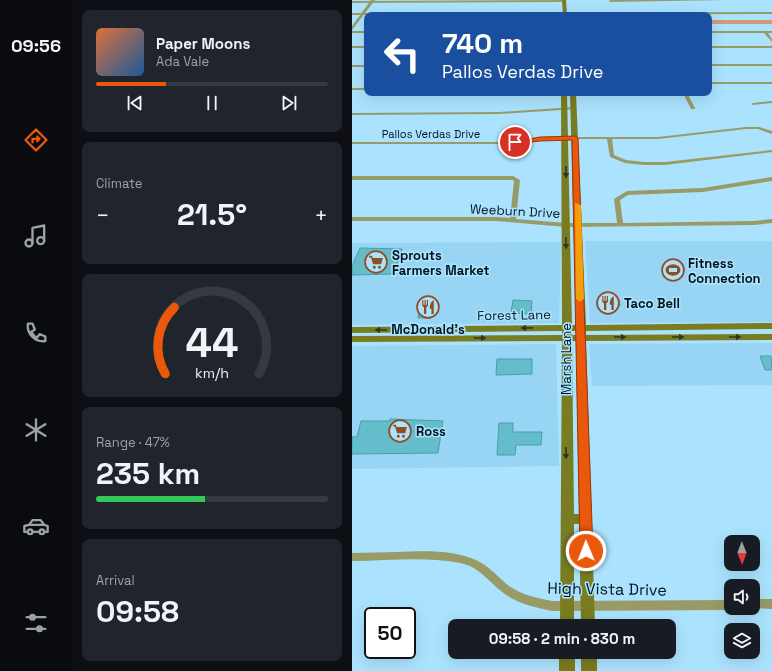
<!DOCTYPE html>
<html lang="en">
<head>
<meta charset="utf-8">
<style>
  body { margin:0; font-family:"Space Grotesk",sans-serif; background:#20242c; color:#f1f3f6; height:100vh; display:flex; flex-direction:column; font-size:15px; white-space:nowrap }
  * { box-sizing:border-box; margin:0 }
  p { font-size:13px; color:#9ea1a6 }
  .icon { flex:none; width:22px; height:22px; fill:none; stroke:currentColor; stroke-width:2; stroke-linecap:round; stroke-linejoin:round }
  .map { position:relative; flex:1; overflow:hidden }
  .details { display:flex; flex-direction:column; gap:10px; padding:10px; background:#0d0f14; width:280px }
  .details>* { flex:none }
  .top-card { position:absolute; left:12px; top:12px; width:348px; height:84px; border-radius:8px; box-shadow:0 4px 16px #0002; background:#1a4fa0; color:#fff; overflow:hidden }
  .needle { width:26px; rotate:179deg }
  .buttons { position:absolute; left:372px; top:535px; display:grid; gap:8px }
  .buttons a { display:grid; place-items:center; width:36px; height:36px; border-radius:8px; background:#171b24; box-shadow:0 4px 16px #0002; font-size:20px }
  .speed { position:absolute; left:12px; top:607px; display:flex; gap:8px; font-size:20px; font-weight:700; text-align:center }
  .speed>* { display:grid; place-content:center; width:52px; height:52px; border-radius:50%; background:#171b24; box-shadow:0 4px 16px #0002; line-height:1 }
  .speed .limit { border:2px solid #111; border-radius:6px; background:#fff; color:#111 }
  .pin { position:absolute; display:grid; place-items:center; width:34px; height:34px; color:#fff; margin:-17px; border:2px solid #fff; border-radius:50%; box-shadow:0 1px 4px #0007 }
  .me { position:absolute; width:44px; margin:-22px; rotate:359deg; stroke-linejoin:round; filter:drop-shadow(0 0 3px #0008) }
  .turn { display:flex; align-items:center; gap:14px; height:84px; padding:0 12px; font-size:18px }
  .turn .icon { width:52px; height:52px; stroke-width:2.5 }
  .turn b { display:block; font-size:28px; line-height:34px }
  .big { font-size:30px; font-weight:800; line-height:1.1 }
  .details .tile { flex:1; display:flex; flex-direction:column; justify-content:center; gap:6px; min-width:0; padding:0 14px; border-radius:8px; background:#20242c }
  .details .dial { align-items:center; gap:0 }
  .dial svg { height:104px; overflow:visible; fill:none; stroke:#363941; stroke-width:7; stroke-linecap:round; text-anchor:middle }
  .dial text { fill:#f1f3f6; stroke:none }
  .song { display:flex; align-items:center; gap:12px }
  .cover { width:48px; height:48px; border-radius:6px; background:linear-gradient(135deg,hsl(20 70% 55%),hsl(210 70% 35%)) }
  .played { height:4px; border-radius:2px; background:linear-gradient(90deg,#ea580c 30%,#363941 30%) }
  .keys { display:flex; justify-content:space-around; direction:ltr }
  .heat { display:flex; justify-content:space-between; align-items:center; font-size:22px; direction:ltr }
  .charge { height:6px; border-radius:3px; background:linear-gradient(90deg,#34c759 47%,#363941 0) }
  .trip { position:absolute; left:96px; top:619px; width:228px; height:40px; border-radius:8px; background:#171b24; box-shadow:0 4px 16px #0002; font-weight:800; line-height:40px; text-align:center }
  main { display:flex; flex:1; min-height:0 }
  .menu { display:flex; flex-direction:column; width:72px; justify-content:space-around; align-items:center; background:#090b0e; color:#9ea1a6 }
  .menu .icon { width:28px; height:28px }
  .menu .selected { color:#ea580c }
  .menu b { font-size:18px; color:#f1f3f6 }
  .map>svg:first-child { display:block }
</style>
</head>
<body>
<main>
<nav class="menu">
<b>09:56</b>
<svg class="icon selected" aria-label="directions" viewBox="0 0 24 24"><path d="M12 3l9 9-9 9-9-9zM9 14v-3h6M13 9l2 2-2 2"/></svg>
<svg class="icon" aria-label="music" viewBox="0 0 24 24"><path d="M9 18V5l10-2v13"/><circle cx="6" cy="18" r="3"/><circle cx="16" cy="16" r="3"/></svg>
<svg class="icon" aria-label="phone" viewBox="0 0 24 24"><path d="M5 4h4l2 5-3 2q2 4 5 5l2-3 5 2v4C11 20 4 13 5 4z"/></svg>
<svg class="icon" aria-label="climate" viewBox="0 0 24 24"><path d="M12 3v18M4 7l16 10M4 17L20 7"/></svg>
<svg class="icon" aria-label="car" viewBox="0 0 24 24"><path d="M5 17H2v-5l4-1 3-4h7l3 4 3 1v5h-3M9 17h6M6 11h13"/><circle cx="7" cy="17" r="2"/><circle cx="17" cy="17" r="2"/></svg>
<svg class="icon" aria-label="filters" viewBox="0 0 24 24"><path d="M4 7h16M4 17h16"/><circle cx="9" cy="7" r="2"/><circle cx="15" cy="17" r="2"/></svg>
</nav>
<section class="details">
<div class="tile">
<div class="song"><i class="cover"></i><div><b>Paper Moons</b><p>Ada Vale</p></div></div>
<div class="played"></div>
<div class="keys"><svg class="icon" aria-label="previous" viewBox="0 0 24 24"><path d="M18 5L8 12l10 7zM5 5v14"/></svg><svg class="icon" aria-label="pause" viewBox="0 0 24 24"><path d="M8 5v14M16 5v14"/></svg><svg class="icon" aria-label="next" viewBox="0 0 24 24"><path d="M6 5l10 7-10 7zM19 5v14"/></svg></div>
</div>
<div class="tile"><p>Climate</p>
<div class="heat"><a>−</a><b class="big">21.5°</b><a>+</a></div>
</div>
<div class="tile dial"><svg viewBox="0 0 100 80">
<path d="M14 69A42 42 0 1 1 86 69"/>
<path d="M14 69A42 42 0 0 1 21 18" stroke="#ea580c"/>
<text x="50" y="56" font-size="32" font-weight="700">44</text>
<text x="50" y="72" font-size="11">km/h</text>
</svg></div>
<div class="tile"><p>Range · 47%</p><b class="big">235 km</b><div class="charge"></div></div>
<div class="tile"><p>Arrival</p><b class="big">09:58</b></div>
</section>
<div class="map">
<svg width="420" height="671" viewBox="0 0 420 671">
  <rect width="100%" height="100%" fill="#abe3ff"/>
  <g fill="#98d4f3">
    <polygon points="233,241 420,241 420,322 238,323"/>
    <polygon points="209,242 207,323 0,325 0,243"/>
    <polygon points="420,343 420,385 240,386 237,344"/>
    <polygon points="204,344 207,466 0,469 0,346"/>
  </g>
  <rect fill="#d39979" x="357" y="20" width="63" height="4"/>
  <g fill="#65bccb" stroke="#479fae">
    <polygon points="8,248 50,249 42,274 0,275 0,266"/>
    <polygon points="69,298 81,298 79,318 66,318"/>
    <polygon points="161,300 180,301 179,314 159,313"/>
    <polygon points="245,300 267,300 268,306 245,306"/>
    <polygon points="408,356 419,356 420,370 413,370"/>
    <polygon points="145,359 180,359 180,374 144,375"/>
    <polygon points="38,419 91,421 86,453 0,454 0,437 5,437 9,421 38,421"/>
    <polygon points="147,423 161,423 161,432 190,432 189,445 164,445 163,455 145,455"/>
  </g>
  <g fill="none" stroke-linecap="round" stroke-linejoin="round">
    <g fill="#999b66" fill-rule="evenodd">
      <polygon points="213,0 212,2 0,3 0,1"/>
      <polygon points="257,0 375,0 258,2"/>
      <polygon points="420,12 420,14 0,15 0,13"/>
      <rect x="0" y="31" width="15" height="2"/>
      <polygon points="357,31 420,31 420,33 416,33 420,39 420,42 412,33 357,33"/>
      <rect x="0" y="46" width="15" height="2"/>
      <rect x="357" y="46" width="63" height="2"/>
      <rect x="357" y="82" width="63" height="2"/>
      <rect x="0" y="88" width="15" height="2"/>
      <polygon points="331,93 335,93 343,108 343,109 339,109"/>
      <polygon points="420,101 420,103 401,105 399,104 401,103"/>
      <polygon points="222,107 224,108 224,109 147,114 0,115 0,113 147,112"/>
      <polygon points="394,127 407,127 420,131 420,134 406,129 394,129 306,139 260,139 262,155 274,160 292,162 313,162 420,150 420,152 313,165 292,165 273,163 258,157 255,139 203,139 146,144 0,144 0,142 146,142 203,137 306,137"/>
      <polygon points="0,176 161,176 168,180 164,219 214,223 265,223 262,199 275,191 351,188 420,177 420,181 351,192 276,195 268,200 271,223 402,221 420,219 420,223 402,225 214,227 145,221 0,221 0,217 145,217 158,218 162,181 160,180 0,180"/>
      <path d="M45 552C71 551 102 549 126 561 138 567 147 578 157 586 170 595 185 598 200 601L379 600V608H383L379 610 200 611C182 607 163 603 149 591 139 583 130 572 118 566 108 562 96 561 85 560 57 558 28 561 0 561V553Z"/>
      <polygon points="401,599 420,599 420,609 399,608 401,608"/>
    </g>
    <g fill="#999b66" fill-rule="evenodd">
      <polygon points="19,0 23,0 0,30 0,26"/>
      <rect x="357" y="64" width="63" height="2"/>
      <rect x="0" y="65" width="15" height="2"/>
    </g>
    <g fill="#7a7c21" fill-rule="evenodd">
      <polygon points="210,0 214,0 215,15 211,15"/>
      <path d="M209 93H215L220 325H224L218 93H224L234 325 420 323V329L234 331V335L420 334V340L234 341 243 626H229L227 524H222V626H208L210 341 0 342V336L210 335V331L0 333V327L210 325ZM220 331H224V335H220ZM220 341H224L227 514H222Z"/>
      <rect x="207" y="652" width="16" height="19"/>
      <rect x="229" y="652" width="16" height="19"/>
    </g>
  </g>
  <defs><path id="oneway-solid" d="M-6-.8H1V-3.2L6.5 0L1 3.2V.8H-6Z"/></defs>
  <g fill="#2b381e">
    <use href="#oneway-solid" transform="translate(214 172) rotate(90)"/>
    <use href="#oneway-solid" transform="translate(214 243) rotate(89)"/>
    <use href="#oneway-solid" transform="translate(175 328) rotate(179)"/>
    <use href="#oneway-solid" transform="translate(29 330) rotate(180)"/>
    <use href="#oneway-solid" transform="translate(268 337)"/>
    <use href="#oneway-solid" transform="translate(326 337)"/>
    <use href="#oneway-solid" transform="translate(383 337)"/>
    <use href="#oneway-solid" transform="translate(128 338)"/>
    <use href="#oneway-solid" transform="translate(214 453) rotate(90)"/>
  </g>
  <polygon fill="#ea580c" stroke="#983908" points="223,136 226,138 241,551 239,554 234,556 230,554 228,551 220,140 188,141 163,144 160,142 188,137"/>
  <polygon fill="#f59e0b" points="223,203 229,205 232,299 228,302 224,299"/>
  <defs>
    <g id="supermarket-ring" transform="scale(1.15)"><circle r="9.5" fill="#abe3ff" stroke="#924d21" stroke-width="1.5"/><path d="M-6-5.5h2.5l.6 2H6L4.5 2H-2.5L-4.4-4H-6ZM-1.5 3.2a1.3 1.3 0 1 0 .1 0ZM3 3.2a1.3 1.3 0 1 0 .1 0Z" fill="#924d21"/></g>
    <g id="stadium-ring" transform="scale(1.15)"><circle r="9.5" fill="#abe3ff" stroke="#924d21" stroke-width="1.5"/><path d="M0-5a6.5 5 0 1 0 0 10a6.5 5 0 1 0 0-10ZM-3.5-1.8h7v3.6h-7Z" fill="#924d21"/></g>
    <g id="restaurant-ring" transform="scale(1.15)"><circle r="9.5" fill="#abe3ff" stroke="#924d21" stroke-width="1.5"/><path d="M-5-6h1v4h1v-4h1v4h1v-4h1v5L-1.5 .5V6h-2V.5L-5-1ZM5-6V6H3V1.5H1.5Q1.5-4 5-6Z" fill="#924d21"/></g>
  </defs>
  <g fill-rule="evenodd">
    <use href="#supermarket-ring" x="24" y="262"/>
    <use href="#stadium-ring" x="321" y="270"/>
    <use href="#restaurant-ring" x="256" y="303"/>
    <use href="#restaurant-ring" x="76" y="307"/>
    <use href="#supermarket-ring" x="48" y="431"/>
  </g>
  <g text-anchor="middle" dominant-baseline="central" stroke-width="3" stroke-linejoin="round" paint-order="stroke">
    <g font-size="11" fill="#01141d" stroke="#abe3ff">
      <text x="79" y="134">Pallos Verdas Drive</text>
    </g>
    <g font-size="13" fill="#01141d" stroke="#abe3ff">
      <text transform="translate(163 211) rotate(3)">Weeburn Drive</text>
      <text transform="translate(162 315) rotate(-1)">Forest Lane</text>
      <text transform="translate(214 359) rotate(-90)">Marsh Lane</text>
    </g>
    <g font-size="13" font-weight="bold" fill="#01141d" stroke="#abe3ff" text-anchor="start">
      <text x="40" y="255">Sprouts<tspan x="40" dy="15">Farmers Market</tspan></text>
      <text x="336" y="263">Fitness<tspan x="336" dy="15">Connection</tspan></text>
      <text x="272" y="303">Taco Bell</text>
      <text x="76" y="329" text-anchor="middle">McDonald's</text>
      <text x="64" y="431">Ross</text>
    </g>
    <g font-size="16" fill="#01141d" stroke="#abe3ff">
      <text transform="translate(255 589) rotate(1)">High Vista Drive</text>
    </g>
  </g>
</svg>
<div class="buttons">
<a><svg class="needle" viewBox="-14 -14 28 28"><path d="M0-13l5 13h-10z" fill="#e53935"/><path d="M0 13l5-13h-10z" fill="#9ea1a6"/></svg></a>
<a><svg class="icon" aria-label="sound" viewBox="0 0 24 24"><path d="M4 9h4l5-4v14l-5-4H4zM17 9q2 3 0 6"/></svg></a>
<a><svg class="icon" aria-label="layers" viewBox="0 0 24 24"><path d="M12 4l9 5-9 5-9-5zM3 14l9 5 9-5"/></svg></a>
</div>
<div class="speed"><div class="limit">50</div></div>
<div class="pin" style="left:163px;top:142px;background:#d93025"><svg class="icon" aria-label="arrive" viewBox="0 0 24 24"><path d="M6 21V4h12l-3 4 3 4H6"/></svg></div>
<svg class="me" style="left:234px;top:551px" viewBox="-20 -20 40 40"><circle r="17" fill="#ea580c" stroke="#fff" stroke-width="3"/><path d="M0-11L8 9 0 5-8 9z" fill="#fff"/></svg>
<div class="trip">09:58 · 2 min · 830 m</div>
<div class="top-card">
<div class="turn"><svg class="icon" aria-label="left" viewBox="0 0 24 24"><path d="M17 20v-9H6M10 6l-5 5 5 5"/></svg><div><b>740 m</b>Pallos Verdas Drive</div></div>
</div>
</div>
</main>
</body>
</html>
